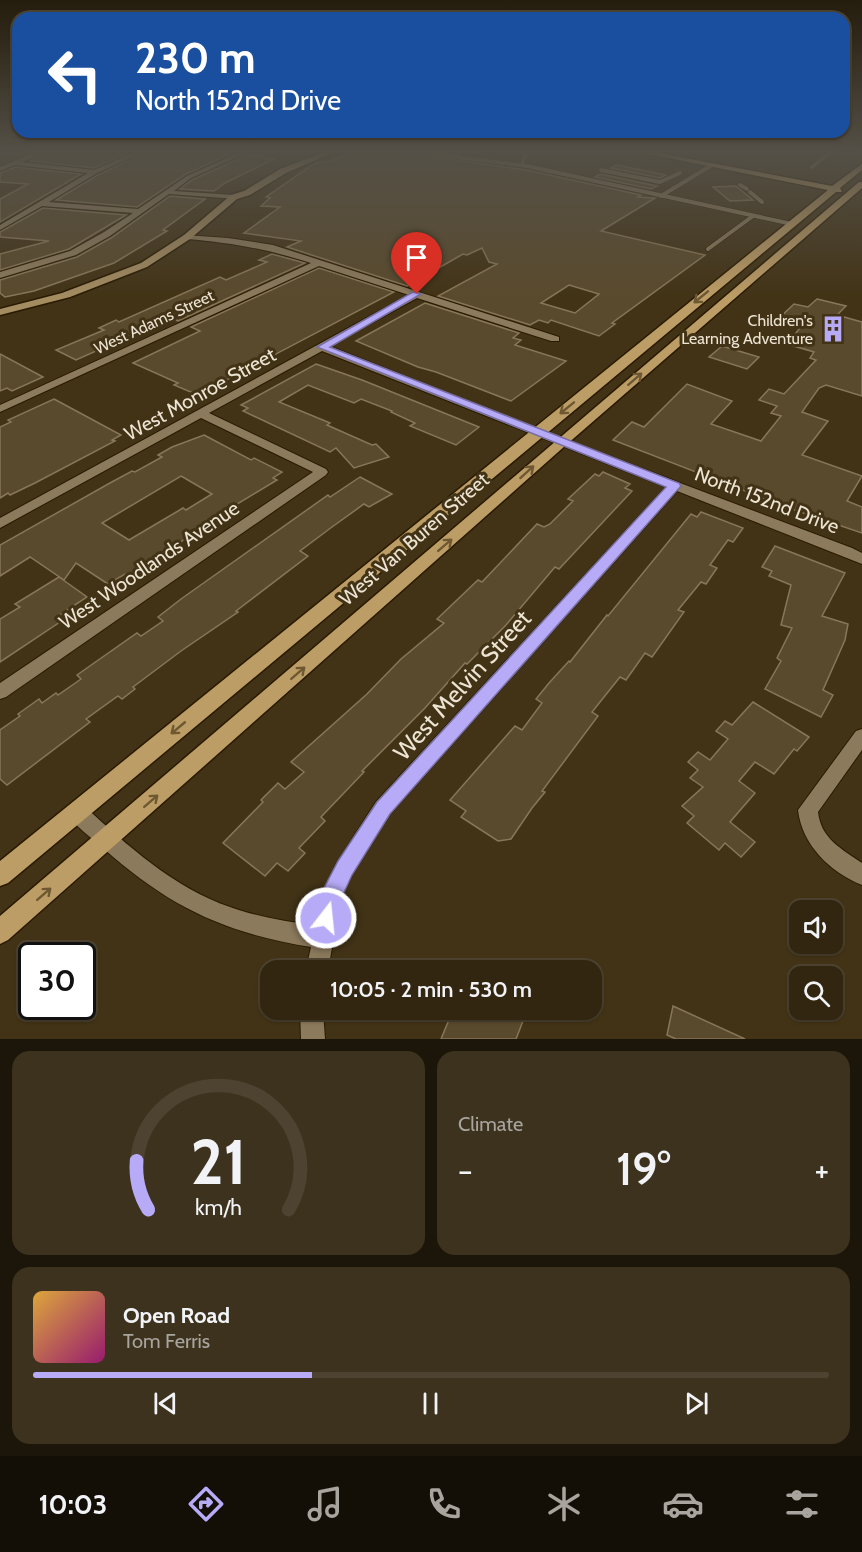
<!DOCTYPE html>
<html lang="en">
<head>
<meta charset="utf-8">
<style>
  body { margin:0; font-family:Cabin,sans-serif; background:#3d321e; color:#f1f3f6; height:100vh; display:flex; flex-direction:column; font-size:22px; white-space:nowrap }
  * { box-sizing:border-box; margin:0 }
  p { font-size:20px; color:#a8a59f }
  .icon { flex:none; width:33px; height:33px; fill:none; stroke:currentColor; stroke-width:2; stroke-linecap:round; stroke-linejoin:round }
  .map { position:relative; height:1039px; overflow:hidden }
  .sheet { display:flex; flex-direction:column; gap:12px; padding:12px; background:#1c1509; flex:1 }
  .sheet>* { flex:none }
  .hud { position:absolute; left:12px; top:12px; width:838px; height:126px; border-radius:18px; box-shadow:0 2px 4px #0004,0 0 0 2px #4d4330; background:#1a4fa0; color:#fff; overflow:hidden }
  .fabs { position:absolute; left:789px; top:900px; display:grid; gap:12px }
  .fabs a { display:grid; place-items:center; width:54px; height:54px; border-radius:12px; background:#322610; box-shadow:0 2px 4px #0004,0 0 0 2px #4d4330; font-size:30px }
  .speed { position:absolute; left:18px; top:942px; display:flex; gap:12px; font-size:30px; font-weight:700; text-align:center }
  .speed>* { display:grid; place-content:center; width:78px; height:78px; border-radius:50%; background:#322610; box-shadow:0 2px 4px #0004,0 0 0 2px #4d4330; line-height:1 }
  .speed .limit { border:3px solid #111; border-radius:9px; background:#fff; color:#111 }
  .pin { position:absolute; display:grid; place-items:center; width:51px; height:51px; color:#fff; margin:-62px -26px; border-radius:50% 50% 50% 0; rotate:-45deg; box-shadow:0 0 6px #0007 }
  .pin .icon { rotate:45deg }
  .me { position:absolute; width:66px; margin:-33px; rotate:16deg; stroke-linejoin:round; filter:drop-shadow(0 0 4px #0008) }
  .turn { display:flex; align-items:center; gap:21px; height:126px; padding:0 24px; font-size:27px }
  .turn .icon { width:78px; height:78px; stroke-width:2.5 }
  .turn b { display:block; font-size:42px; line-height:51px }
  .big { font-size:45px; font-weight:600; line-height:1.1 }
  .sheet .tile { flex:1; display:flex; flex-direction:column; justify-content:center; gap:9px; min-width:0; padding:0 21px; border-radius:18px; background:#3d321e }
  .sheet .dial { align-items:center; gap:0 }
  .dial svg { height:156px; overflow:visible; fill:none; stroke:#4d4330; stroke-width:7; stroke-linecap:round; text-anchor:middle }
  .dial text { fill:#f1f3f6; stroke:none }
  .song { display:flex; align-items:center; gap:18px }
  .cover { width:72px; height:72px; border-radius:9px; background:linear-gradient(135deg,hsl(40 70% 55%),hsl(320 70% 35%)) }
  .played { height:6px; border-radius:3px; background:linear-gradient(90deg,#b7abf8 35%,#4d4330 35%) }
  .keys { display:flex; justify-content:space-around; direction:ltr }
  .heat { display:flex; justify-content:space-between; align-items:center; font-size:33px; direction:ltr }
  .sheet .tiles { flex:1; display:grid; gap:12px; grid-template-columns:1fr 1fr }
  .tile:last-child { grid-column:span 2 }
  .trip { position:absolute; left:260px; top:960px; width:342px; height:60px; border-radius:18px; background:#322610; box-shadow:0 2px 4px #0004,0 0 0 2px #4d4330; font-weight:600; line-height:60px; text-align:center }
  .menu { display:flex; height:96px; justify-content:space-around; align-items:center; background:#140f06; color:#a8a59f }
  .menu .icon { width:42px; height:42px }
  .menu .selected { color:#b7abf8 }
  .menu b { font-size:27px; color:#f1f3f6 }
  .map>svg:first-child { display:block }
</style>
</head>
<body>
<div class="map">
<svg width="862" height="1039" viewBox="0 0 862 1039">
  <rect width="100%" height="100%" fill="#423316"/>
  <g fill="#5a4a2d" stroke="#887658" stroke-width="1.5" fill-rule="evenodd">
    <polygon points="43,153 128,153 94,168 30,161"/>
    <polygon points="143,153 230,154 186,174 137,207 56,200 98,175"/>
    <path d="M354 153H398L411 156 416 154 526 170 641 195 638 197 655 198 601 231 705 255 612 323 615 324 599 336 551 320 548 323 539 320 530 325 438 296 497 264 489 262 482 248 467 255 463 254 407 286 287 247 301 241 244 233 280 207 261 206 270 198 266 197 315 163 326 162ZM569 285 599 294 575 313 541 303Z"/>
    <polygon points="254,155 274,159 225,183 214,191 180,189 192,180 243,157"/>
    <polygon points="617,165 666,175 660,178 611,168"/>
    <polygon points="15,167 81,174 0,222 0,199 28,184 0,182 0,173"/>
    <polygon points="600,174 657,186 651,189 595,177"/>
    <polygon points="736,186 753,200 730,201 713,187"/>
    <polygon points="170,196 205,199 163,230 167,231 114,263 34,291 5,297 0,293 0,280 77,257 111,238"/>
    <polygon points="43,208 126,215 69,249 0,270 0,254 49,241 0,237 0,232"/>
    <polygon points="272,254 305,263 178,321 170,318 76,360 56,350 104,330 99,328 116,320 119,322 220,277 226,280 267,262 259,260"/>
    <polygon points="319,268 394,292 215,386 217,387 200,396 174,385 178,383 133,363 200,331 191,327"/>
    <polygon points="817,299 846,306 837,315 862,322 862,396 826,385 819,388 802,412 828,421 802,455 862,476 847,501 862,507 862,533 797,511 613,440 632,422 644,427 687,384 732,401 711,424 761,441 781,416 771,413 777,406 759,400 769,389 784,394 816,360 810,358 814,352 787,344 800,328 776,321 794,304 808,307"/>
    <polygon points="425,303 519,333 513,338 521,340 515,345 566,361 511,401 436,372 418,367 356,341"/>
    <polygon points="722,346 742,352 759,357 747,369 709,357"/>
    <polygon points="0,354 43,377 12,391 7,388 0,391"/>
    <polygon points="316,364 362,380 479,427 456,445 410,426 415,423 391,412 392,411 361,399 354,403 308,385 279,402 330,423 327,425 372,445 376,444 389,457 354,468 336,448 330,452 243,411 248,408 241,405"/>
    <polygon points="54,399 121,435 112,440 115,441 35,483 10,495 8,493 0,498 0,427 11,422 8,420"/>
    <path d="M204 435 251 460 254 458 282 472 273 478 277 480 214 518 219 521 205 531 201 528 130 577 125 574 108 584 76 563 64 580 30 557 0 576V545L110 483 132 471 135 472 162 457 158 455 172 447ZM181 476 212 494 186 510 183 508 129 540 102 523Z"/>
    <polygon points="603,472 630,484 625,488 632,491 559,569 555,567 506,625 467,664 465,663 425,708 362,771 364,772 321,817 325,821 299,848 305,853 288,871 277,863 265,876 223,843 263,802 261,800 278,783 285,789 304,772 291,762 367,694 401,659 444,623 437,619 478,580 482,582 537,524 544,527 550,524 573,501 568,499 595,474 599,476"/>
    <polygon points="360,477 392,494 369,507 364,504 332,527 300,551 308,556 236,611 238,612 181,651 133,687 135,689 122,699 118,696 86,719 90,722 7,785 0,779 0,730 20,716 18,714 39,699 42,703 56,693 58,695 81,679 77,675 137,633 141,636 163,621 158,617 181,599 328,495 330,497"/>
    <polygon points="701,512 743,528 733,542 728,540 710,565 717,568 706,584 701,582 678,610 684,612 652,657 645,653 626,680 620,677 592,712 598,716 542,791 545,792 532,808 511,839 498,841 461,817 466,811 450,800 515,726 522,730 542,703 536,699 549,683 569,661 570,662 607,615 608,616 691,514 697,517"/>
    <polygon points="775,546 845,573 822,616 848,624 845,640 823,690 833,695 821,717 765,689 781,661 777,658 792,628 781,625 791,585 769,576 772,571 762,567"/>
    <polygon points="59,577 87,597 61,614 66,618 0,662 0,619 20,607 15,604"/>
    <polygon points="753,702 809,737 797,751 794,749 774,774 755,762 739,781 755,793 730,822 755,842 741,857 725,843 719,850 687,823 694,816 682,806 703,787 690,778 698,770 688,762 698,752 710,760 728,739 716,731 725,721 732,725"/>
    <polygon points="673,1006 745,1039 676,1039 667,1035"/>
    <polygon points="453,1010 499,1010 523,1021 516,1039 441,1039"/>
  </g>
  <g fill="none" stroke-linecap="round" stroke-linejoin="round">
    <g stroke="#291a00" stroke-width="5">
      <g id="lane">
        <polyline points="429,153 450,154"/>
        <polyline points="448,156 527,166 792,224"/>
        <polyline points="522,165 524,157 530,153"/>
        <polyline points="812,167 830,153"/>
        <polyline points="601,170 660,182 680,173"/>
        <polyline points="740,185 747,189"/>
        <polyline points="750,192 762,202"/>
        <polyline points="661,196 712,165"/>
        <polyline points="708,249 753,216"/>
      </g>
    </g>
    <g stroke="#291a00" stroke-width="2">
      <g id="street">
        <polygon points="33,153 41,153 22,162 94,170 133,153 141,153 97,173 49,202 138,209 187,176 238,153 246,153 191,178 174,191 234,195 238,197 237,199 169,194 110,236 76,255 0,278 0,272 70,251 104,232 133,213 42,206 0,230 0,225 88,173 15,165 0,171 0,167"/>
        <path d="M184 235 228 238 273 245 559 337V341H551L417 298 329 346 540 430 852 548 862 553V564L677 491 390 814 352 875 341 898 328 970H306L311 947C224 933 168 906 103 848 91 837 74 826 67 812L70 806 77 803 84 806C127 845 174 888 230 907 257 917 286 921 315 926L324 890 338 861 376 802 666 487 322 351 209 413 326 469 328 472 326 475 6 697 0 699V683L313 472 201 418 0 528V518L409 295 319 266 0 412V405L311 263C267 249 233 243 187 239L183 237Z"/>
        <path d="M862 729V750L818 812C821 839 842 849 862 863V885C830 872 802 845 798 810L856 731Z"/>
        <polygon points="300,1010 323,1010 325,1039 301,1039"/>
      </g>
    </g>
    <g stroke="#291a00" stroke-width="3">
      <polygon id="secondary" points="322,153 332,153 286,173 250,195 237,199 190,239 147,267 70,297 0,315 0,309 62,293 141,263 184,235 231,195 244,191 280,169"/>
    </g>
    <g stroke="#291a00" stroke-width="3">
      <g id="primary">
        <polygon points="644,153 658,153 832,186 862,164 862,170 840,188 842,192 836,192 8,883 0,886 0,861 828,190"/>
        <polygon points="859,182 862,182 862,188 566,445 8,940 0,944 0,916"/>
      </g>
    </g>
    <use href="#lane" stroke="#8c7a5c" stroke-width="4"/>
    <use href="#street" fill="#8c7a5c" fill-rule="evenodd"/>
    <use href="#secondary" fill="#a48c61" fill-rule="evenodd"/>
    <use href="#primary" fill="#bd9d66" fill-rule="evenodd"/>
  </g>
  <defs><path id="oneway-shaft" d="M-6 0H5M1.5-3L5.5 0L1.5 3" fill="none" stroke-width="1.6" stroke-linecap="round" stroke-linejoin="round" transform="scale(1.5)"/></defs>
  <g stroke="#6d5832">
    <use href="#oneway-shaft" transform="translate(701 297) rotate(141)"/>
    <use href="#oneway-shaft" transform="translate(635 379) rotate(-41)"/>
    <use href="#oneway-shaft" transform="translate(567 408) rotate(141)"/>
    <use href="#oneway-shaft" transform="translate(527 472) rotate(-42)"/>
    <use href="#oneway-shaft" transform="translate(445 545) rotate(-41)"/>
    <use href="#oneway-shaft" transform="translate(298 673) rotate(-41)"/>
    <use href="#oneway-shaft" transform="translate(178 728) rotate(140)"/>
    <use href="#oneway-shaft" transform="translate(151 801) rotate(-41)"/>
    <use href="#oneway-shaft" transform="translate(44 894) rotate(-41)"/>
  </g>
  <linearGradient id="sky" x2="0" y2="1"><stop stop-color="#241c0c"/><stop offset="0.51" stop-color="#545047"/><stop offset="1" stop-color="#545047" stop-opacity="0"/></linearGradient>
  <rect width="862" height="298" fill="url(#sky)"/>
  <polygon fill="#b7abf8" stroke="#776fa1" stroke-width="1.5" points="413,292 421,294 330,347 679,483 681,486 390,814 352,875 341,899 334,925 326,929 319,925 316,918 323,890 338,861 377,802 666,487 317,347"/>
  <defs>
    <g id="building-bare" transform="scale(2.07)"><path d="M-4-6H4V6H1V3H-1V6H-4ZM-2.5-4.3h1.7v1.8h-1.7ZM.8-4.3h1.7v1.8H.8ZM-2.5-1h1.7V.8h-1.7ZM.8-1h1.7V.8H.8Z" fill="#b7abf8" stroke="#423316" stroke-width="2.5" paint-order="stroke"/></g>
  </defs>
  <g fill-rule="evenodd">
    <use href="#building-bare" x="833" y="329"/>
  </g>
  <g text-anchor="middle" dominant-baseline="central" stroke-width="6" stroke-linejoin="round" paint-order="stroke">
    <g font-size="16" fill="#ede4d3" stroke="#423316" text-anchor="end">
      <text x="813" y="320">Children's<tspan x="813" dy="18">Learning Adventure</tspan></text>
    </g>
    <g font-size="16" fill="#ede4d3" stroke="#423316">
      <text transform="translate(154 322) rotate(-25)">West Adams Street</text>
    </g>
    <g font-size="20" fill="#ede4d3" stroke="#423316">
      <text transform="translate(200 394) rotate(-29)">West Monroe Street</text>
      <text transform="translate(767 500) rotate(21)">North 152nd Drive</text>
      <text transform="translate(414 539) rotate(-41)">West Van Buren Street</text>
      <text transform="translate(149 565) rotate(-34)">West Woodlands Avenue</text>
    </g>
    <g font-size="24" fill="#ede4d3" stroke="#423316">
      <text transform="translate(462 685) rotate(-48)">West Melvin Street</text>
    </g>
  </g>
</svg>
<div class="fabs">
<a><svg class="icon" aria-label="sound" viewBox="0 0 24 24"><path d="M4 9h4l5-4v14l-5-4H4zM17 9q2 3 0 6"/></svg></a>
<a><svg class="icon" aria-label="search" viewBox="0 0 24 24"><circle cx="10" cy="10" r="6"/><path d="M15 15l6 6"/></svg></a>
</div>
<div class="speed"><div class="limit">30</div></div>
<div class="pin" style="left:417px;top:294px;background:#d93025"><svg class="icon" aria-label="arrive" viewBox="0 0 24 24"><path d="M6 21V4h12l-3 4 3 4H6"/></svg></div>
<svg class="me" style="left:326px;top:918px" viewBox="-20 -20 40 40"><circle r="17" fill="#b7abf8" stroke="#fff" stroke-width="3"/><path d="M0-11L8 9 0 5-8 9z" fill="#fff"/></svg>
<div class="trip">10:05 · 2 min · 530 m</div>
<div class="hud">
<div class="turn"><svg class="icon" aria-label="left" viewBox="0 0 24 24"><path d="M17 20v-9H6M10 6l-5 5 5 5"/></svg><div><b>230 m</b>North 152nd Drive</div></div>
</div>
</div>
<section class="sheet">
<div class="tiles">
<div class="tile dial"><svg viewBox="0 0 100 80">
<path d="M14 69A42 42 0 1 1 86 69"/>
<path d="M14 69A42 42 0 0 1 8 44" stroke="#b7abf8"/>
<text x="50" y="56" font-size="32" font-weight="700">21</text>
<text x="50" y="72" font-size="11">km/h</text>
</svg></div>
<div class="tile"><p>Climate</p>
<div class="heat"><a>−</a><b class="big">19°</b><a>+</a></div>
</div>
<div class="tile">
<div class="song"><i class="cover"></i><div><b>Open Road</b><p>Tom Ferris</p></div></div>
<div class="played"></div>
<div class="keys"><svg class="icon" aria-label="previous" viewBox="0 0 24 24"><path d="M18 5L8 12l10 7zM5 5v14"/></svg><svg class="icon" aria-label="pause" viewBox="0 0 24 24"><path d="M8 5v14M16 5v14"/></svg><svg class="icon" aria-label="next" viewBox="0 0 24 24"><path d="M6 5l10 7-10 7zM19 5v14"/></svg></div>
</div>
</div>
</section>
<nav class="menu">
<b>10:03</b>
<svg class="icon selected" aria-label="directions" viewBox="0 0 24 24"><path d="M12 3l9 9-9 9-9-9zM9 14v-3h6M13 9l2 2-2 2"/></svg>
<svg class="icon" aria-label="music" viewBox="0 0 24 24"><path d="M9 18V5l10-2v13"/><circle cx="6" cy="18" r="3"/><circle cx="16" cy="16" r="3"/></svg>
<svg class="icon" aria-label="phone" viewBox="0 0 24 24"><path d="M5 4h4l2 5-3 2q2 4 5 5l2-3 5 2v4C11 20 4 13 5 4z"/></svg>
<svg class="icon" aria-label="climate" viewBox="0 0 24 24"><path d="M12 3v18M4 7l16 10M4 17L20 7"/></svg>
<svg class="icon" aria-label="car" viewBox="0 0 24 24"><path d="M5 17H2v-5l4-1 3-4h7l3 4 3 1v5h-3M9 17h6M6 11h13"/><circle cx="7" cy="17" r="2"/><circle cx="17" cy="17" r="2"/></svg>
<svg class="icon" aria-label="filters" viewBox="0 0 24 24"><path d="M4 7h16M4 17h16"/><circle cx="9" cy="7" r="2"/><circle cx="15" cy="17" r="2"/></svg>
</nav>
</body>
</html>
